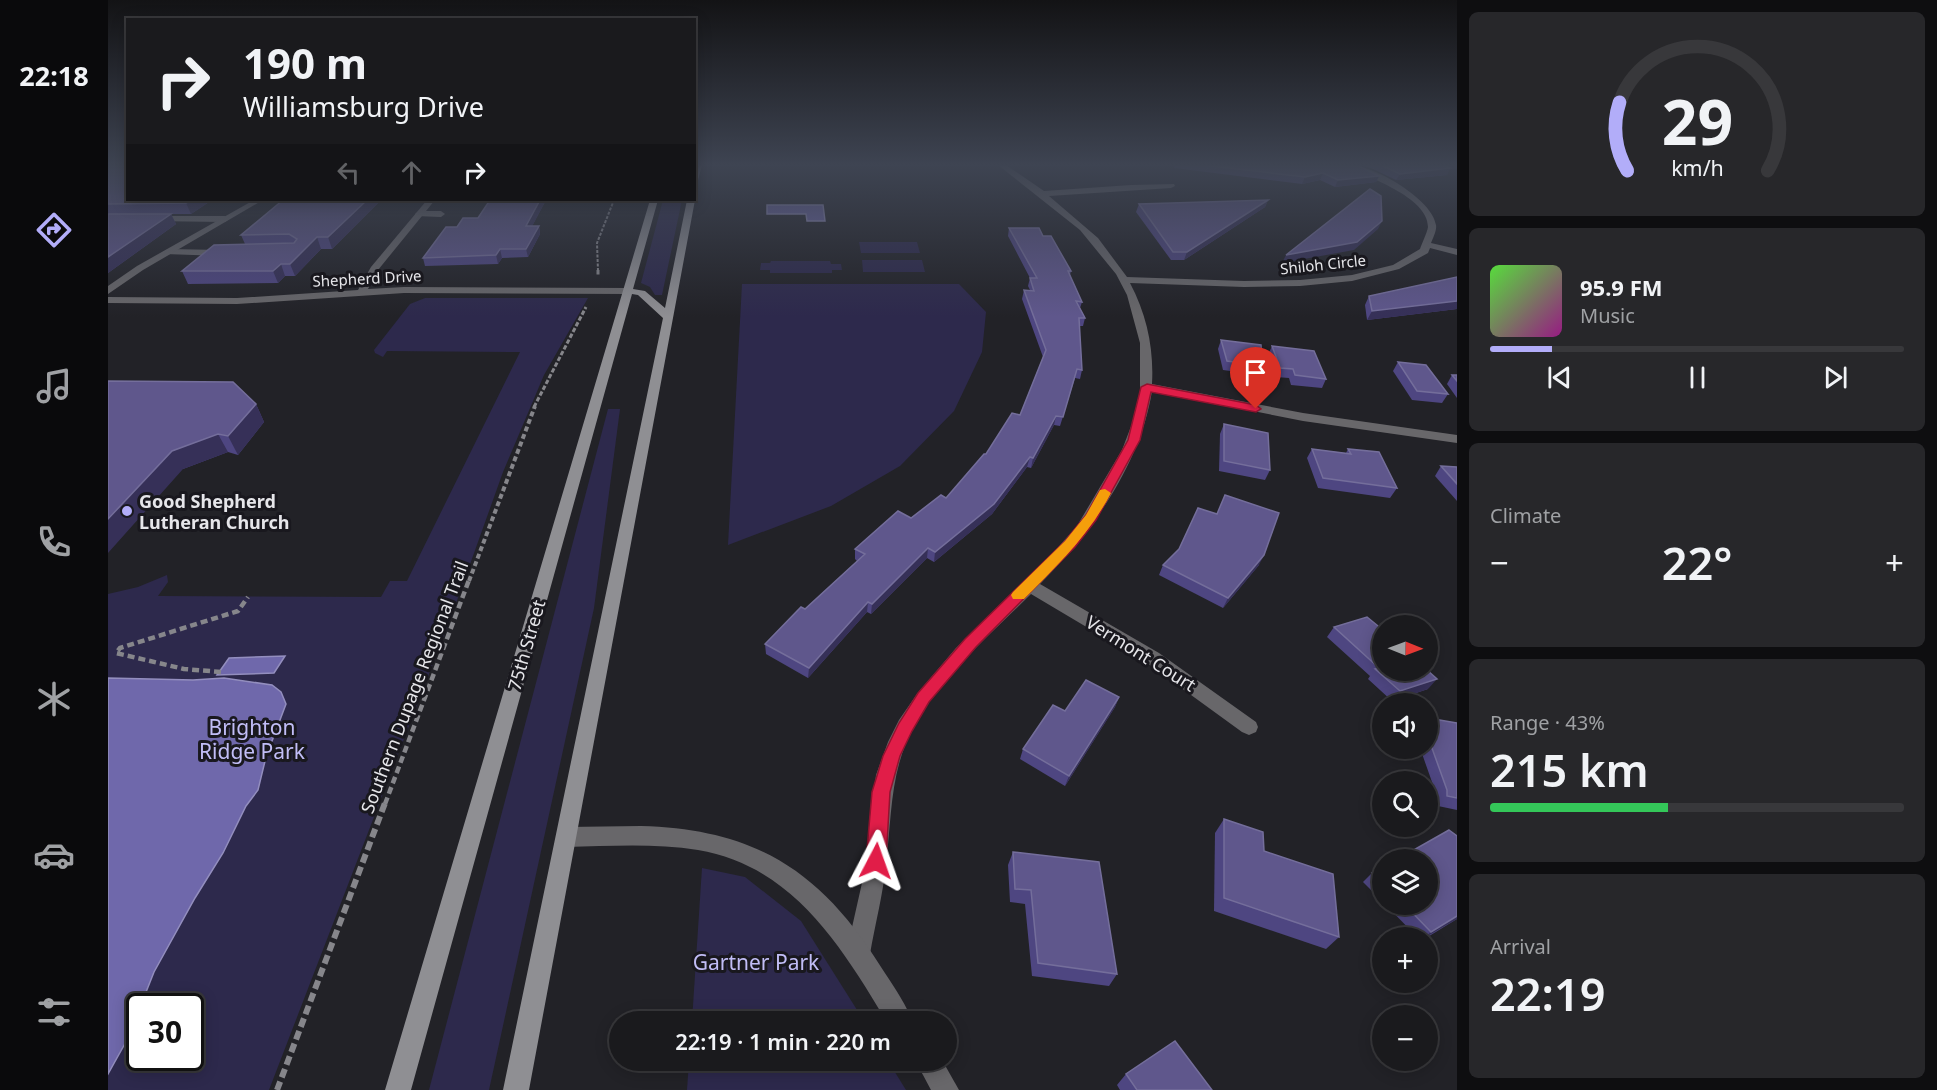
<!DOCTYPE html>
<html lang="en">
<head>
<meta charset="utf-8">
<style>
  body { margin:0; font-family:"Noto Sans",sans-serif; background:#27272a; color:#f1f3f6; height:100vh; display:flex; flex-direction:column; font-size:22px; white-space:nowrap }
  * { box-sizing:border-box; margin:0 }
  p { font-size:20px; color:#9fa1a4 }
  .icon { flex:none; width:33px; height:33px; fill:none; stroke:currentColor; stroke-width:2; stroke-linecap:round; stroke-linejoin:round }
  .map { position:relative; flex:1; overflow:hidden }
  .sheet { display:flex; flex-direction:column; gap:12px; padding:12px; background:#0e0e10; width:480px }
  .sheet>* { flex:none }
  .top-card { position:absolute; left:18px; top:18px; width:570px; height:183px; border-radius:0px; box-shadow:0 3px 15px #0003,0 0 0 2px #38383b; background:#1a1a1d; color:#f1f3f6; overflow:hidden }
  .needle { width:39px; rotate:91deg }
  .tools { position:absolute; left:1264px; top:615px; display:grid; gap:12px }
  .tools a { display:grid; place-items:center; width:66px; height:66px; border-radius:50%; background:#1a1a1d; box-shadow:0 3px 15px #0003,0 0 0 2px #38383b; font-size:30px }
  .speed { position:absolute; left:18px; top:993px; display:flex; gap:12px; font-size:30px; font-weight:700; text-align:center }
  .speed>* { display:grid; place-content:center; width:78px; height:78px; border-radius:50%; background:#1a1a1d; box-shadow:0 3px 15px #0003,0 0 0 2px #38383b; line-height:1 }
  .speed .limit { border:3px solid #111; border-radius:9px; background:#fff; color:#111 }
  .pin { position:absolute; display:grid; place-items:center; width:51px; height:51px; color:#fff; margin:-62px -26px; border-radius:50% 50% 50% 0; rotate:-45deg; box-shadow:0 0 6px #0007 }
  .pin .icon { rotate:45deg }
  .me { position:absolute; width:66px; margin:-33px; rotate:4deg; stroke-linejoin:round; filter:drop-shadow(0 0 4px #0008) }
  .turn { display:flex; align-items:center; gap:21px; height:126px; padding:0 18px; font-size:27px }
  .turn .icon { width:78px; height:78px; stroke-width:2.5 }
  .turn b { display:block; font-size:42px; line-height:51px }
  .lanes { display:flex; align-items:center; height:57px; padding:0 18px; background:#0003; justify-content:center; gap:30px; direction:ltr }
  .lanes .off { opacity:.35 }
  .big { font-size:45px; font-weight:600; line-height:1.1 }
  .sheet .widget { flex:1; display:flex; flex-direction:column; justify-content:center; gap:9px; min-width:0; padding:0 21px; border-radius:9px; background:#27272a }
  .sheet .dial { align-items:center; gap:0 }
  .dial svg { height:156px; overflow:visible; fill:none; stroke:#38383b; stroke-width:7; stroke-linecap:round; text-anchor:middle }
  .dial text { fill:#f1f3f6; stroke:none }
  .song { display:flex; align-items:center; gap:18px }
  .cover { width:72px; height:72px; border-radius:9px; background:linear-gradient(135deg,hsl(110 70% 55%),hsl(310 70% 35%)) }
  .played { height:6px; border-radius:3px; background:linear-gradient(90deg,#b2adf9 15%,#38383b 15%) }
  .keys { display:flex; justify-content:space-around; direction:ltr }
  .heat { display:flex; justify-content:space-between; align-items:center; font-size:33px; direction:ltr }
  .charge { height:9px; border-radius:4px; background:linear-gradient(90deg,#34c759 43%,#38383b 0) }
  .trip { position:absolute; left:501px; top:1011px; width:348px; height:60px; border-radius:30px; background:#1a1a1d; box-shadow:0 3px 15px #0003,0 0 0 2px #38383b; font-weight:600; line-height:60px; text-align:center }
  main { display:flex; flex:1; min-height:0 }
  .tabs { display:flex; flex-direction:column; width:108px; justify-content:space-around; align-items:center; background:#0a0a0c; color:#9fa1a4 }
  .tabs .icon { width:42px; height:42px }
  .tabs .active { color:#b2adf9 }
  .tabs b { font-size:27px; color:#f1f3f6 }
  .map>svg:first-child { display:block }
</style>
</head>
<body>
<main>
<nav class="tabs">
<b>22:18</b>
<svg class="icon active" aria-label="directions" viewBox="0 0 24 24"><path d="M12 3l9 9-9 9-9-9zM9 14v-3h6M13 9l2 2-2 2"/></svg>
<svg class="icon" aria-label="music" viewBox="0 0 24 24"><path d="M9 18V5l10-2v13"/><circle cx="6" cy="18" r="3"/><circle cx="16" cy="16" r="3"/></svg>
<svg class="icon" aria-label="phone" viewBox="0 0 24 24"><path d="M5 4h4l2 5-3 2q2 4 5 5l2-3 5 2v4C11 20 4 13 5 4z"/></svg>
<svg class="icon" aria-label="climate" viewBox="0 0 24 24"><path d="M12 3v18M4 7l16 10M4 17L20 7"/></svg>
<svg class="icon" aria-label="car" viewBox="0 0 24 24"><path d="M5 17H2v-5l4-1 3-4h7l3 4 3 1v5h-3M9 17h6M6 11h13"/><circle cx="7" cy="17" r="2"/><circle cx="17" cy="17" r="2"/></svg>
<svg class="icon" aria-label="filters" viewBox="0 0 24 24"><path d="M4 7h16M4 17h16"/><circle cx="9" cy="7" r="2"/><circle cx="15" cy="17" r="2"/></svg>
</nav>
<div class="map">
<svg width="1349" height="1090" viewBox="0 0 1349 1090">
  <rect width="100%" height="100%" fill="#222227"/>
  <g fill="#2d294c" fill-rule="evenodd">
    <polygon points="555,200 574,200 554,295 547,295 542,287 533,283"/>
    <polygon points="751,242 809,242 812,253 753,253"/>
    <polygon points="754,260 814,260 817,272 755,272"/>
    <polygon points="663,261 722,261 723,264 733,264 734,270 724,270 724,273 662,273 662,270 652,270 653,263 662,263"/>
    <polygon points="634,284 851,284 878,312 874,352 846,411 792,466 723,506 620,545"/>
    <path d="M317 298H480L436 375 395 472 346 609 161 1090H0V594L30 587 59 575 60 582 50 596 273 597 282 581H299L412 352 279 351 275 357 267 353 266 350 302 304ZM32 1006H82V1058H32Z"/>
    <polygon points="500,409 512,409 486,608 381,1090 321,1090"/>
    <polygon points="594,868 637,877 693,921 756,1021 584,1021"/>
    <polygon points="581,1061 780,1061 798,1090 579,1090"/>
  </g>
  <g fill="#6f68ab" stroke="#938ebe" stroke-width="1.5">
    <polygon points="659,205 715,205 717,221 699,221 698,214 659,214"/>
    <polygon points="177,656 166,673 109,675 121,658"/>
    <polygon points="0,678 85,680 116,678 164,685 173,692 178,704 158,757 150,790 138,806 115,853 87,898 46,972 19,1040 0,1074"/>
  </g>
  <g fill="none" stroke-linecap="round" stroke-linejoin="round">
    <polyline stroke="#86868b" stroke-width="2" stroke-dasharray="3 1.5" stroke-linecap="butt" points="490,271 489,243 506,200"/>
    <g stroke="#86868b" stroke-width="3" stroke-dasharray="4.5 2" stroke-linecap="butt">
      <polyline points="490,270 490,275"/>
      <polyline points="426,407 478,307"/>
    </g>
    <polyline stroke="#86868b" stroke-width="4" stroke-dasharray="5 3" stroke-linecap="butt" points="361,581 427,406"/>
    <g stroke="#86868b" stroke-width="4.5" stroke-dasharray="7 4" stroke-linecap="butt">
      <polyline points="113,672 76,669 8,653 12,648 130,611 140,597"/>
      <polyline points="277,804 361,580"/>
    </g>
    <polyline stroke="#86868b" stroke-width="6" stroke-dasharray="9 4.5" stroke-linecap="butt" points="169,1090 277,803"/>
    <g fill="#68676a" fill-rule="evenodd">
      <polygon points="311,211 333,211 337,214 333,217 308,216 307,214"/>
      <polygon points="45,216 117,216 121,219 117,222 42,221 41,219"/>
      <polygon points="60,249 114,250 119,253 114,256 57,254 55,252"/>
    </g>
    <g fill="#68676a" fill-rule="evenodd">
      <path d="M890 165H898L936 191 1023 185 1066 184 1067 186 1063 188 941 196 990 238 1019 277 1136 281 1192 280 1244 275 1285 265 1312 249C1314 243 1319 233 1320 227 1320 196 1258 178 1239 165 1263 163 1325 199 1328 225 1329 230 1325 238 1323 243L1349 249V255L1322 248 1320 253 1291 269 1244 281 1192 286 1136 287 1022 283C1039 315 1046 349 1044 384L1195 413 1349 435V443L1195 421 1044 391C1032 465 984 532 932 584L1051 653 1148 722 1150 727 1148 732 1141 735 1134 732 1039 663 923 594C879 638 823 684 798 743 782 782 783 824 778 864 775 895 767 924 762 954L758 962 750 966 742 962 738 954 756 874 768 775 780 742 791 720 809 694 848 648 936 563 969 526 1014 450 1027 416 1032 392V343L1019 295 1008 274 972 230Z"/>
      <polygon points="146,200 155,200 35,270 0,294 0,286 29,266"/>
      <polygon points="319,200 327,200 270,270 260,289 296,287 521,288 526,291 521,294 296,293 129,304 0,303 0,297 129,298 250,290 263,267"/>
    </g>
    <g fill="#68676a" fill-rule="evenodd">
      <path d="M533 826C647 829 713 871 773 967 784 984 797 1002 805 1022H779C733 946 685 866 590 850 547 843 502 846 458 847L451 844 448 837 451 830 458 827Z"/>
      <polygon points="807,1060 834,1060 851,1090 823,1090"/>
    </g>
    <g fill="#8f8f93" fill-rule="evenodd">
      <polygon points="586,165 594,165 590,180 586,182"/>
      <polygon points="586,199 587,200 421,1090 395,1090 555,318 530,295 524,294 303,1090 277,1090 542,200 550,200 525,289 537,291 557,308 579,200"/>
    </g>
  </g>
  <g fill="#4e4681">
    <polygon points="0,165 20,200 104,200 83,214 63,214 68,224 0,273"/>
    <polygon points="1067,165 1349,165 1341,170 1339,175 1288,180 1263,168 1250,165 1271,176 1268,182 1227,187 1212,180 1194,184 1066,168"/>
    <polygon points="273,200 224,249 213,249 187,276 177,276 170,283 80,284 74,271 137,244 133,235"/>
    <polygon points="382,200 438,200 424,226 431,226 432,234 420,257 394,258 390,264 317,266 315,258 370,218"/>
    <polygon points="1160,200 1157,207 1076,260 1063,260 1028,212 1031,204"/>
    <polygon points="901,228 935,236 963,271 962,275 974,302 972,308 977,318 975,326 971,326 974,370 972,379 967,378 952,426 946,425 923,468 919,467 884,514 826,562 819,558 763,614 759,612 700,678 658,654 657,644 697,609 749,561 747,559 747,549 838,498 878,454 912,415 935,357 914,299 916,290 922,290 920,286 922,278 900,236"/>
    <polygon points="1349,277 1349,309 1259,320 1257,305 1261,296"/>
    <polygon points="1113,340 1155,366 1151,375 1115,370 1110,349"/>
    <polygon points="1164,346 1218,379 1214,388 1183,385 1181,378 1168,377 1160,355"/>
    <polygon points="1290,362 1340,394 1334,403 1304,400 1285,371"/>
    <polygon points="1344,375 1349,375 1349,398 1339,384"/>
    <polygon points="0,381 148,404 156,422 130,455 120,452 75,469"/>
    <polygon points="1116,424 1162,470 1157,480 1111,471 1112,434"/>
    <polygon points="1204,449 1238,453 1240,449 1289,488 1282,498 1210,488 1199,458"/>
    <polygon points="1333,466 1349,467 1349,501 1327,476"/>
    <polygon points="1055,565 1151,565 1115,608 1051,575"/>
    <polygon points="1226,627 1320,689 1284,701 1260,679 1262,676 1219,637"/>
    <polygon points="1011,697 1007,707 957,786 912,759 915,749 957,711"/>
    <polygon points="1320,718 1349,723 1349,810 1330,806 1330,799 1312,748 1320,748"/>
    <polygon points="1116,819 1231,937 1218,949 1106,911 1107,833"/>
    <polygon points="905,852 1009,974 1001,986 924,976 917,904 902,902 900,865"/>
    <polygon points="1275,867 1275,902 1255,882 1264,873"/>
    <polygon points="1277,904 1320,904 1349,919 1318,938 1310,938"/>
    <polygon points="1018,1074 1104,1090 1012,1090 1009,1085"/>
  </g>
  <g fill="#363058">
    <polygon points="1335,165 1349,165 1349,169 1341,170 1339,175 1288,180 1292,174"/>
    <polygon points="1215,173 1212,180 1194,184 1197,177"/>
    <polygon points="1271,176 1268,182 1227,187 1230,180"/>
    <polygon points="84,200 104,200 83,214 78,203"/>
    <polygon points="259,200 273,200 224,249 220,237"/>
    <polygon points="432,200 438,200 420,234 418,226"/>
    <polygon points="1160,200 1157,207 1076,260 1079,252"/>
    <polygon points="63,214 68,224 0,273 0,257"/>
    <polygon points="1274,221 1270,229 1246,250 1174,263 1178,255"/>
    <polygon points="431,226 432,234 420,257 418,249"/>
    <polygon points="209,237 213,249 187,276 182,264"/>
    <polygon points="392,249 394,258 390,264 388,255"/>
    <polygon points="173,264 177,276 170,283 165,271"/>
    <polygon points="1349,301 1349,309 1259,320 1264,311"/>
    <polygon points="148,404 156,422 130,455 120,436"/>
    <polygon points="948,416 946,425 923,468 925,458"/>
    <polygon points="110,434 120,452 75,469 0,553 0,519 64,451"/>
    <polygon points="922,457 919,467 884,514 826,562 827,552"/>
    <polygon points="820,548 819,558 763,614 764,604"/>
    <polygon points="1156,555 1151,565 1115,608 1120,598"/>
    <polygon points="760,602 759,612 700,678 701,668"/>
    <polygon points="1329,679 1320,689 1284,701 1292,691"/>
    <polygon points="1011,697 1007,707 957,786 961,776"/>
    <polygon points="1349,916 1349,919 1316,938 1323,932"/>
  </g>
  <g fill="#5f578c" stroke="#746e9b" stroke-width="1.5">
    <polygon points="0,165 20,165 20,200 84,200 78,203 0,204"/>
    <polygon points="1095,165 1249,165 1271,176 1230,180 1215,173 1197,177"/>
    <polygon points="1273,165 1336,165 1342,168 1292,174"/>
    <polygon points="1262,189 1273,196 1274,221 1249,242 1178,255"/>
    <polygon points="175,200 259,200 220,237 209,237 182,264 173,264 165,271 74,271 106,245 186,243 189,239 181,234 133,235"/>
    <polygon points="382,200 432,200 418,226 431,226 418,249 392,249 388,255 315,258 338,227 349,227 355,218 370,218"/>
    <polygon points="1160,200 1079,252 1065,252 1031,204"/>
    <polygon points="0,214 63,214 0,257"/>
    <polygon points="901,228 931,228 935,236 943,236 963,271 960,271 974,302 968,301 977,318 971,318 974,370 969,369 955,417 948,416 925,458 922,457 886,504 827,552 820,548 764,604 760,602 701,668 657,644 693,607 697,609 757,554 747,549 790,511 803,518 833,495 838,498 876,454 878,454 904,413 912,415 938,350 916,290 926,291 922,278 929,278"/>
    <polygon points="1349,277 1349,301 1264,311 1261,296"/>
    <polygon points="1113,340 1153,345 1155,366 1119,361"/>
    <polygon points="1164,346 1206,351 1218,379 1187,375 1185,369 1172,368"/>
    <polygon points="1290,362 1318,365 1340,394 1309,391"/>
    <polygon points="1344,375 1349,375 1349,381"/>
    <polygon points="0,381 125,382 148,404 120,436 110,434 64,451 0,519"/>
    <polygon points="1116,424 1160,433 1162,470 1116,461"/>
    <polygon points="1204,449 1243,454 1240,449 1271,452 1289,488 1215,478"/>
    <polygon points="1333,466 1349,467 1349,484"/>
    <polygon points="1117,495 1171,513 1156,555 1120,598 1055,565 1071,549 1090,508 1109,514"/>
    <polygon points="1259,617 1275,630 1275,670 1319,670 1329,679 1292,691 1267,669 1271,668 1226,627"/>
    <polygon points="978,680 1011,697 961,776 915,749 945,705 957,711"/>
    <polygon points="1320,718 1349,723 1349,798 1339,796 1339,790 1320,737"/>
    <polygon points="1116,819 1155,832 1156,851 1225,874 1231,937 1116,898"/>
    <polygon points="1341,830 1349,836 1349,916 1323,932 1296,904 1320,904 1320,860 1288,860"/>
    <polygon points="905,852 991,862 1009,974 930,963 923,890 907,889"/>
    <polygon points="1275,867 1275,884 1264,873"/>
    <polygon points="1067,1041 1104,1090 1029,1090 1018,1074"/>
  </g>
  <linearGradient id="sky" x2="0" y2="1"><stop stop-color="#131315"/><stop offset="0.52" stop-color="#3e4452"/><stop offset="1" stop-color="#3e4452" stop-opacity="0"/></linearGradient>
  <rect width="1349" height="317" fill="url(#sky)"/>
  <polygon fill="#e11d48" stroke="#92132f" stroke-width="1.5" points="1039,384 1148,405 1153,409 1148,412 1043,392 1032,440 988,520 967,547 868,647 821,702 804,731 792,756 782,792 778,861 775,868 768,870 761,868 758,861 764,792 775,756 791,723 810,693 857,639 957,541 978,515 1020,440 1033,387"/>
  <path fill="#f59e0b" d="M997 489 1003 493C981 535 949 566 916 599H905L903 595 905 592 957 541 978 515 992 490Z"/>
  <circle fill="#b2adf9" stroke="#19181e" stroke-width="2" cx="19" cy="511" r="6"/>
  <g text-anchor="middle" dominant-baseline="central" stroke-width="6" stroke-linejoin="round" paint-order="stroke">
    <g font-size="15" fill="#e6e6ea" stroke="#19181e">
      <text transform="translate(1215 264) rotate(-6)">Shiloh Circle</text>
      <text transform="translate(259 278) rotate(-3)">Shepherd Drive</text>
    </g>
    <g font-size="18" font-weight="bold" fill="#e6e6ea" stroke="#19181e" text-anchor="start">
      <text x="31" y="501">Good Shepherd<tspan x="31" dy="21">Lutheran Church</tspan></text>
    </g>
    <g font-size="18" fill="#e6e6ea" stroke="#19181e">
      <text transform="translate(418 645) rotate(-74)">75th Street</text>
      <text transform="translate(1033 653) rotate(32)">Vermont Court</text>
      <text transform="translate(306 687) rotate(-69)">Southern Dupage Regional Trail</text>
    </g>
    <g font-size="21" fill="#c1bdf6" stroke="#19181e">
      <text x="144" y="727">Brighton<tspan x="144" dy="24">Ridge Park</tspan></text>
      <text x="648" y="962">Gartner Park</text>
    </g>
  </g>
</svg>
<div class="tools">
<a><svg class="needle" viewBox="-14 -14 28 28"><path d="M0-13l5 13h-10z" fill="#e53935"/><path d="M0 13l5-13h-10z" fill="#9fa1a4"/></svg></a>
<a><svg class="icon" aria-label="sound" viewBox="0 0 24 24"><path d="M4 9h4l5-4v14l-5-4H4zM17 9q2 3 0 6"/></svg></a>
<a><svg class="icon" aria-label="search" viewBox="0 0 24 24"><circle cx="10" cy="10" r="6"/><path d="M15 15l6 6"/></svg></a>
<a><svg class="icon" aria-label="layers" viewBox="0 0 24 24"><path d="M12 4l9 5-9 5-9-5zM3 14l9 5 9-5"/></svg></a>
<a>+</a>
<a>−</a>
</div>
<div class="speed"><div class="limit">30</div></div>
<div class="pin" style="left:1148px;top:409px;background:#d93025"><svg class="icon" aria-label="arrive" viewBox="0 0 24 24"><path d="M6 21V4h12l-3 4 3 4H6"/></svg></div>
<svg class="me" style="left:768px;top:861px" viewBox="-20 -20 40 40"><path d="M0-17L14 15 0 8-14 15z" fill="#e11d48" stroke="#fff" stroke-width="4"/></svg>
<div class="trip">22:19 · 1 min · 220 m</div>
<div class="top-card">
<div class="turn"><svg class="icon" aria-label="right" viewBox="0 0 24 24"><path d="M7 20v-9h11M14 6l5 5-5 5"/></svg><div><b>190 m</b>Williamsburg Drive</div></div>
<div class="lanes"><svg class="icon off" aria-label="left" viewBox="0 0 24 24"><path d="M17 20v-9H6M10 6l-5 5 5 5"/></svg><svg class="icon off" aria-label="ahead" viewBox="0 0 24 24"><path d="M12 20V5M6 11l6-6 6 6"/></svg><svg class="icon" aria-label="right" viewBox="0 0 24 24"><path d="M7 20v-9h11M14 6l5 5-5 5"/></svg></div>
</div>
</div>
<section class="sheet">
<div class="widget dial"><svg viewBox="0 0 100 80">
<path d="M14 69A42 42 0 1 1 86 69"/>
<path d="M14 69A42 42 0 0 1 10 34" stroke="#b2adf9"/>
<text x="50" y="56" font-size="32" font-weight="700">29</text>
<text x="50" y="72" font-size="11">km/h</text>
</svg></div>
<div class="widget">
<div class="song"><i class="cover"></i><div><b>95.9 FM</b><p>Music</p></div></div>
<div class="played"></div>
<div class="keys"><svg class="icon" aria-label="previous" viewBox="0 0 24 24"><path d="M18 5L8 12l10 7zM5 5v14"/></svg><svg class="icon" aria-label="pause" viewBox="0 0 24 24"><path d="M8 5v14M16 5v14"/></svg><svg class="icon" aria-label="next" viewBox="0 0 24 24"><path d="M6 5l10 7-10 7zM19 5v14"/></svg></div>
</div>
<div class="widget"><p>Climate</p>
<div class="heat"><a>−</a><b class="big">22°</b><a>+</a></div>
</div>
<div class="widget"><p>Range · 43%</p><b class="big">215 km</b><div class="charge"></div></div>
<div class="widget"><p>Arrival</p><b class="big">22:19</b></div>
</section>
</main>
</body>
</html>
